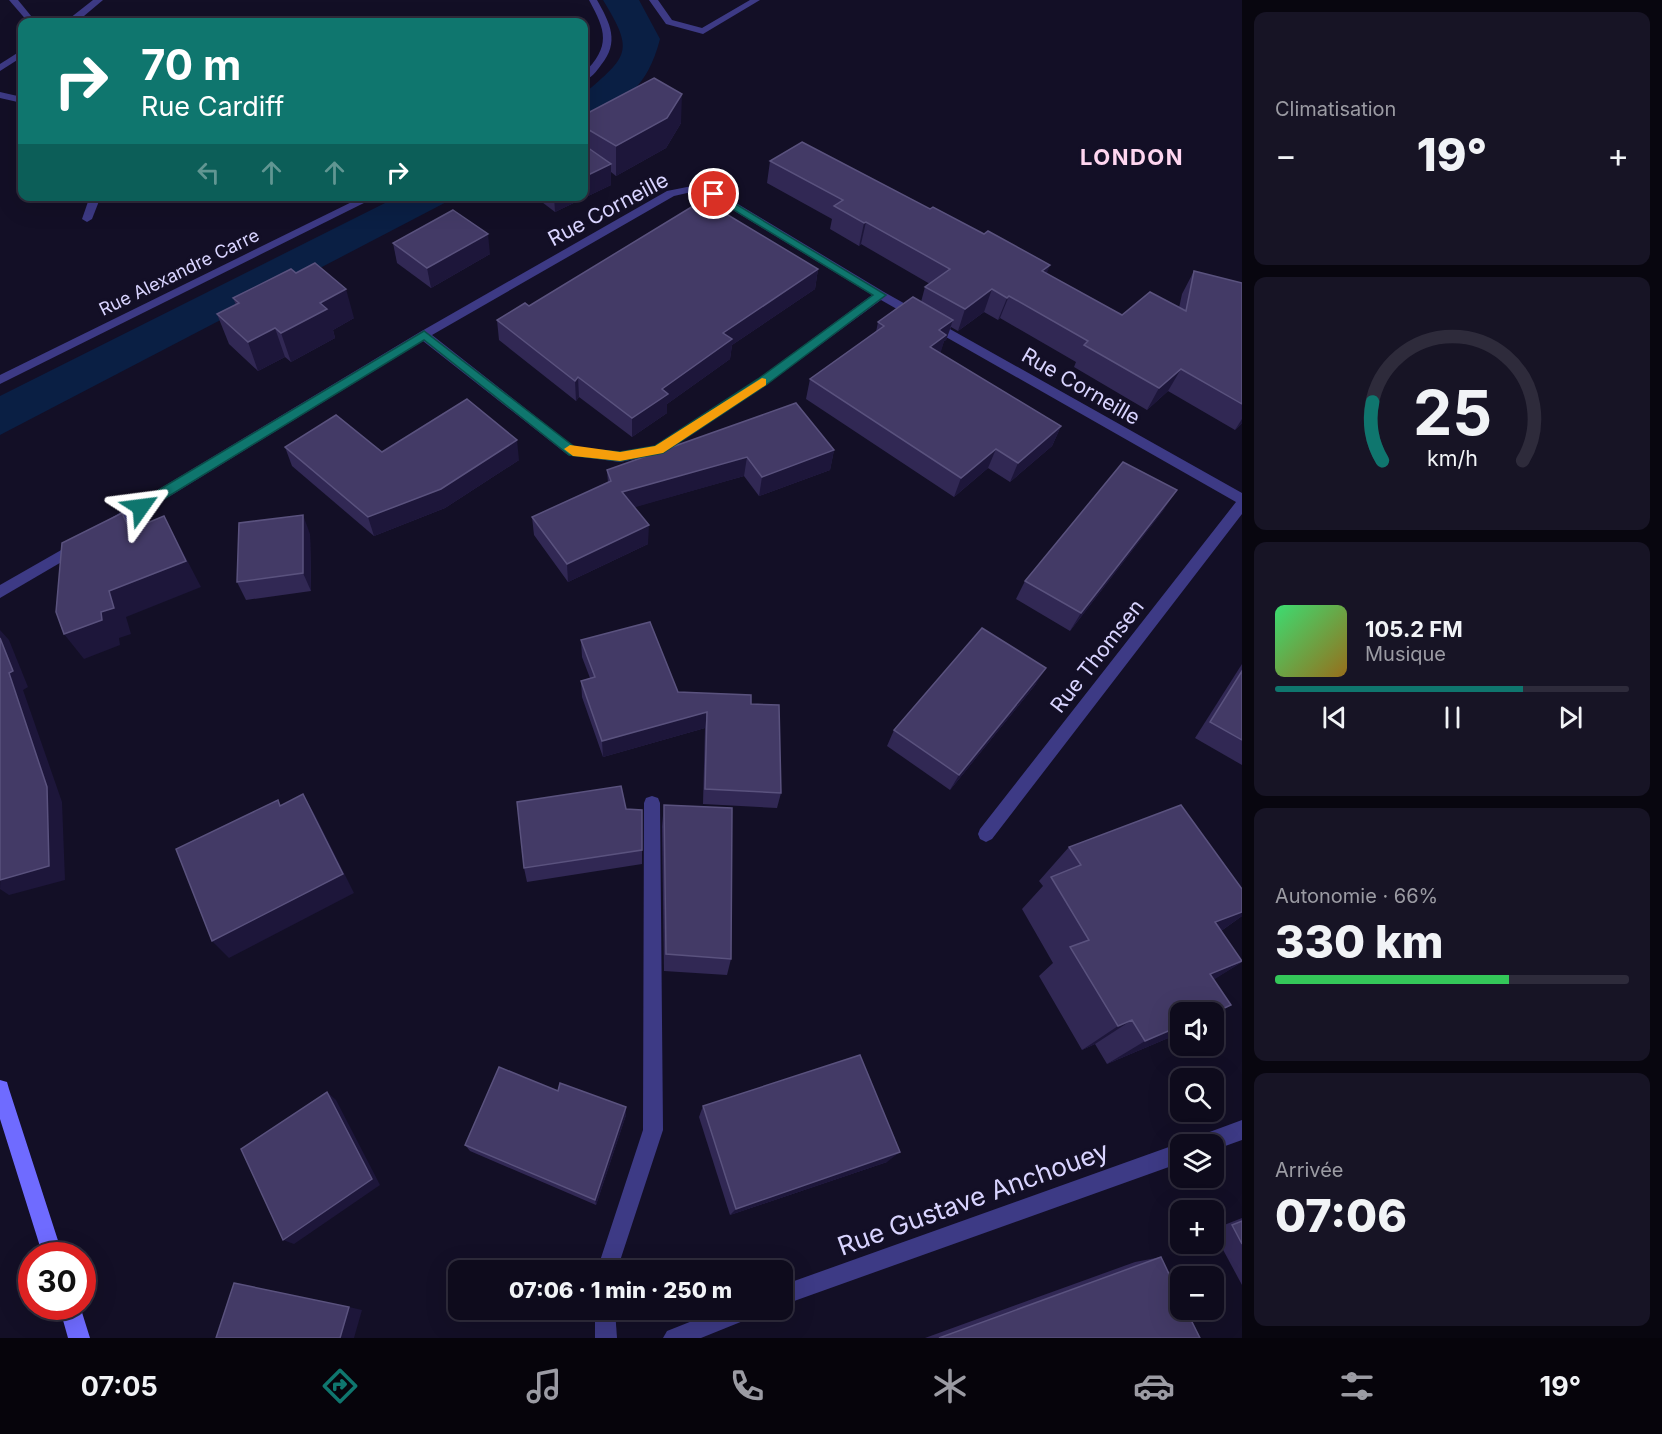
<!DOCTYPE html>
<html lang="fr">
<head>
<meta charset="utf-8">
<style>
  body { margin:0; font-family:Inter,sans-serif; background:#171425; color:#f1f3f6; height:100vh; display:flex; flex-direction:column; font-size:22px; white-space:nowrap }
  * { box-sizing:border-box; margin:0 }
  p { font-size:20px; color:#9b9ba3 }
  .icon { flex:none; width:33px; height:33px; fill:none; stroke:currentColor; stroke-width:2; stroke-linecap:round; stroke-linejoin:round }
  .map { position:relative; flex:1; overflow:hidden }
  .details { display:flex; flex-direction:column; gap:12px; padding:12px; background:#08060f; width:420px }
  .details>* { flex:none }
  .top-card { position:absolute; left:18px; top:18px; width:570px; height:183px; border-radius:12px; box-shadow:0 6px 24px #0002,0 0 0 2px #2e2b3b; background:#0f766e; color:#fff; overflow:hidden }
  .controls { position:absolute; left:1170px; top:1002px; display:grid; gap:12px }
  .controls a { display:grid; place-items:center; width:54px; height:54px; border-radius:12px; background:#0e0b1c; box-shadow:0 6px 24px #0002,0 0 0 2px #2e2b3b; font-size:30px }
  .speed { position:absolute; left:18px; top:1242px; display:flex; gap:12px; font-size:30px; font-weight:700; text-align:center }
  .speed>* { display:grid; place-content:center; width:78px; height:78px; border-radius:50%; background:#0e0b1c; box-shadow:0 6px 24px #0002,0 0 0 2px #2e2b3b; line-height:1 }
  .speed .limit { border:9px solid #d22; background:#fff; color:#111 }
  .pin { position:absolute; display:grid; place-items:center; width:51px; height:51px; color:#fff; margin:-26px; border:3px solid #fff; border-radius:50%; box-shadow:0 2px 6px #0007 }
  .me { position:absolute; width:66px; margin:-33px; rotate:59deg; stroke-linejoin:round; filter:drop-shadow(0 0 4px #0008) }
  .turn { display:flex; align-items:center; gap:21px; height:126px; padding:0 24px; font-size:27px }
  .turn .icon { width:78px; height:78px; stroke-width:2.5 }
  .turn b { display:block; font-size:42px; line-height:51px }
  .lanes { display:flex; align-items:center; height:57px; padding:0 24px; background:#0003; justify-content:center; gap:30px; direction:ltr }
  .lanes .off { opacity:.35 }
  .big { font-size:45px; font-weight:800; line-height:1.1 }
  .details .widget { flex:1; display:flex; flex-direction:column; justify-content:center; gap:9px; min-width:0; padding:0 21px; border-radius:12px; background:#171425 }
  .details .dial { align-items:center; gap:0 }
  .dial svg { height:156px; overflow:visible; fill:none; stroke:#2e2b3b; stroke-width:7; stroke-linecap:round; text-anchor:middle }
  .dial text { fill:#f1f3f6; stroke:none }
  .song { display:flex; align-items:center; gap:18px }
  .cover { width:72px; height:72px; border-radius:9px; background:linear-gradient(135deg,hsl(140 70% 55%),hsl(40 70% 35%)) }
  .played { height:6px; border-radius:3px; background:linear-gradient(90deg,#0f766e 70%,#2e2b3b 70%) }
  .keys { display:flex; justify-content:space-around; direction:ltr }
  .heat { display:flex; justify-content:space-between; align-items:center; font-size:33px; direction:ltr }
  .charge { height:9px; border-radius:4px; background:linear-gradient(90deg,#34c759 66%,#2e2b3b 0) }
  .trip { position:absolute; left:448px; top:1260px; width:345px; height:60px; border-radius:12px; background:#0e0b1c; box-shadow:0 6px 24px #0002,0 0 0 2px #2e2b3b; font-weight:800; line-height:60px; text-align:center }
  .dock { display:flex; height:96px; justify-content:space-around; align-items:center; background:#06040b; color:#9b9ba3 }
  .dock .icon { width:42px; height:42px }
  .dock .current { color:#0f766e }
  .dock b { font-size:27px; color:#f1f3f6 }
  main { display:flex; flex:1; min-height:0 }
  .map>svg:first-child { display:block }
</style>
</head>
<body>
<main>
<div class="map">
<svg width="1242" height="1338" viewBox="0 0 1242 1338">
  <rect width="100%" height="100%" fill="#130f26"/>
  <g fill="#0a1f44">
    <path d="M603 0H639L660 39C647 89 625 99 584 127V94C628 56 635 52 603 0Z"/>
    <polygon points="397,197 456,197 0,435 0,396"/>
  </g>
  <g fill="none" stroke-linecap="round" stroke-linejoin="round">
    <polygon fill="#3d3a85" fill-rule="evenodd" points="649,0 658,0 672,20 702,28 750,0 760,0 703,34 666,24"/>
    <g fill="#3d3a85" fill-rule="evenodd">
      <polygon points="9,0 18,0 36,22 28,22"/>
      <polygon points="93,0 103,0 84,16 104,20 105,22 78,20 74,22 65,22"/>
      <path d="M589 0H597C610 23 620 42 601 65 597 71 591 78 584 81V73C611 46 606 31 589 0Z"/>
      <polygon points="22,50 22,57 0,71 0,64"/>
      <polygon points="0,92 22,97 22,103 0,98"/>
      <path d="M697 185 718 192 884 292 1242 493V514L992 839 986 842 980 839 978 834 980 829 1236 502 881 300 766 385 663 453 620 462 568 455 423 341 113 531 108 532 101 527 103 523 420 332 667 191ZM696 191 710 196 872 295 758 379 655 446 620 452 576 448 432 335 674 196Z"/>
      <polygon points="90,196 101,196 92,219 87,222 82,219"/>
      <polygon points="364,196 378,196 0,384 0,375"/>
      <polygon points="77,541 82,542 84,546 82,550 0,598 0,585"/>
      <polygon points="652,796 658,798 660,803 663,1130 617,1270 597,1270 643,1130 644,803 646,798"/>
      <polygon points="595,1310 615,1310 617,1338 595,1338"/>
    </g>
    <g fill="#3d3a85" fill-rule="evenodd">
      <polygon points="1242,1120 1242,1140 1214,1150 1214,1144 1194,1144 1196,1137"/>
      <polygon points="1180,1143 1183,1144 1180,1144 1180,1163 783,1305 783,1285"/>
      <polygon points="720,1310 756,1310 753,1317 701,1338 663,1338 667,1331"/>
    </g>
    <g fill="#6f6bff" fill-rule="evenodd">
      <polygon points="0,1080 7,1082 9,1089 63,1256 43,1256 0,1119"/>
      <polygon points="59,1306 80,1306 90,1338 68,1338"/>
    </g>
  </g>
  <g fill="#312854">
    <polygon points="584,115 681,123 666,148 616,176 611,172 611,185 555,212 534,196 584,196"/>
    <polygon points="770,161 1047,274 1122,315 1179,308 1182,294 1194,271 1242,283 1242,423 1235,430 1168,391 1147,410 1074,367 1076,362 1000,318 998,320 984,312 958,331 951,327 946,340 944,341 940,353 1061,426 1052,446 1010,482 988,468 954,497 806,399 810,379 876,332 878,322 921,302 925,287 930,284 861,244 859,246 830,229 832,219 767,183"/>
    <polygon points="393,243 490,254 431,288 397,263"/>
    <polygon points="818,269 815,289 732,345 730,359 667,404 667,413 632,437 579,397 576,401 499,340 497,320 529,306"/>
    <polygon points="233,298 354,318 333,330 335,338 291,362 285,357 258,371 229,344 217,314 236,305"/>
    <polygon points="796,403 834,450 830,470 759,496 744,476 634,507 648,544 568,582 534,535 532,517 608,483 607,470"/>
    <polygon points="285,447 382,452 519,460 445,508 374,536 292,466"/>
    <polygon points="1165,508 1070,631 1016,599 1025,581"/>
    <polygon points="310,534 311,591 246,600 237,582"/>
    <polygon points="581,640 678,692 751,704 781,793 777,808 703,804 705,728 603,757 582,697 581,681 590,678 582,657"/>
    <polygon points="1242,664 1242,765 1195,738"/>
    <polygon points="1036,684 950,790 887,746 894,730"/>
    <polygon points="664,805 731,959 727,975 664,971 662,826"/>
    <polygon points="626,809 642,850 642,864 527,882 524,868"/>
    <polygon points="1069,847 1242,916 1221,931 1242,962 1214,979 1180,1012 1180,1033 1107,1064 1095,1044 1082,1050 1039,976 1053,963 1022,909 1043,886 1039,881"/>
    <polygon points="558,1091 626,1115 596,1205 470,1151 465,1145"/>
    <polygon points="703,1106 887,1162 730,1215 699,1117"/>
    <polygon points="1242,1218 1242,1285 1214,1233 1214,1229"/>
    <polygon points="1161,1257 1200,1338 925,1338 1135,1262"/>
  </g>
  <g fill="#1d163a">
    <polygon points="682,94 681,123 666,148 616,176 616,146"/>
    <polygon points="611,164 611,185 555,212 554,196 584,196 584,177"/>
    <polygon points="866,222 861,244 859,246 864,223"/>
    <polygon points="488,234 490,254 431,288 427,268"/>
    <polygon points="1050,265 1042,287 1042,271"/>
    <polygon points="818,269 815,289 732,345 730,359 667,404 667,413 632,437 632,418 662,389 723,333"/>
    <polygon points="346,289 354,318 333,330 335,338 291,362 281,333 320,303"/>
    <polygon points="992,289 984,312 958,331 965,309"/>
    <polygon points="1009,296 1000,318 998,320 1007,298"/>
    <polygon points="953,320 946,340 944,341 940,355 930,347 939,330"/>
    <polygon points="275,328 285,357 258,371 248,342"/>
    <polygon points="1181,369 1168,391 1147,410 1159,388"/>
    <polygon points="578,377 579,397 576,401 575,381"/>
    <polygon points="1242,419 1242,423 1235,430"/>
    <polygon points="1061,426 1052,446 1010,482 1018,463"/>
    <polygon points="517,440 519,460 445,508 374,536 368,517"/>
    <polygon points="996,449 988,468 954,497 961,478"/>
    <polygon points="834,450 830,470 759,496 762,477"/>
    <polygon points="747,457 744,476 622,511 622,492"/>
    <polygon points="1177,490 1165,508 1070,631 1081,613"/>
    <polygon points="303,515 310,534 311,591 303,573"/>
    <polygon points="164,516 201,587 126,617 131,634 119,638 120,645 84,659 64,634 101,612 109,591"/>
    <polygon points="649,525 648,544 568,582 567,564"/>
    <polygon points="0,630 9,640 28,687 23,690 62,802 65,880 9,895 0,889 9,673 0,638"/>
    <polygon points="1046,668 1036,684 950,790 959,775"/>
    <polygon points="707,712 705,728 603,757 602,741"/>
    <polygon points="303,794 315,815 354,893 229,958 212,941"/>
    <polygon points="1242,912 1242,916 1211,938 1215,922"/>
    <polygon points="1242,962 1199,989 1210,974"/>
    <polygon points="1231,1005 1214,1015 1214,1013"/>
    <polygon points="1132,1020 1095,1044 1082,1050 1118,1026"/>
    <polygon points="1180,1026 1180,1033 1107,1064 1145,1041"/>
    <polygon points="327,1092 336,1100 380,1185 294,1244 283,1240"/>
    <polygon points="626,1107 626,1115 596,1205 595,1200"/>
    <polygon points="900,1152 887,1162 730,1215 736,1209"/>
    <polygon points="349,1307 362,1310 354,1338 340,1338"/>
  </g>
  <g fill="#433a66" stroke="#5a527e" stroke-width="1.5">
    <polygon points="654,78 682,94 667,118 616,146 584,127 584,115"/>
    <polygon points="802,142 930,209 933,207 984,234 988,231 1050,265 1042,271 1122,315 1150,292 1186,311 1194,271 1242,283 1242,404 1181,369 1159,388 1084,345 1088,341 1009,296 1007,298 992,289 965,309 925,287 950,269 866,222 864,223 834,206 843,200 770,161"/>
    <polygon points="584,145 611,164 584,177"/>
    <polygon points="703,200 818,269 723,333 732,339 662,389 668,394 632,418 578,377 575,381 497,320 525,303 529,306"/>
    <polygon points="453,210 488,234 427,268 393,243"/>
    <polygon points="315,263 346,289 320,303 327,309 281,333 275,328 248,342 217,314 239,303 233,298 291,269 296,273"/>
    <polygon points="913,297 953,320 939,330 946,335 930,347 1061,426 1018,463 996,449 961,478 810,379 884,326 878,322"/>
    <polygon points="467,399 517,440 441,489 368,517 285,447 336,415 382,452"/>
    <polygon points="796,403 834,450 762,477 747,457 622,492 649,525 567,564 532,517 611,481 607,470"/>
    <polygon points="1123,462 1177,490 1081,613 1025,581"/>
    <polygon points="122,513 130,530 164,516 186,561 109,591 114,608 101,612 102,620 64,634 56,612 62,543"/>
    <polygon points="303,515 303,573 237,582 239,523"/>
    <polygon points="650,622 678,692 751,695 751,704 779,705 781,793 705,789 707,712 602,741 581,681 595,677 581,640"/>
    <polygon points="982,628 1046,668 959,775 894,730"/>
    <polygon points="0,638 13,671 9,673 47,787 49,866 0,880"/>
    <polygon points="1242,671 1242,740 1210,722"/>
    <polygon points="621,786 626,809 642,810 642,850 524,868 517,802"/>
    <polygon points="303,794 343,874 212,941 176,849 278,800 280,806"/>
    <polygon points="664,805 732,808 731,959 666,954"/>
    <polygon points="1181,805 1242,889 1242,912 1215,922 1242,961 1210,974 1231,1005 1214,1013 1180,1012 1180,1026 1145,1041 1132,1020 1118,1026 1070,947 1089,940 1051,877 1081,865 1069,847"/>
    <polygon points="860,1055 900,1152 736,1209 703,1106"/>
    <polygon points="499,1067 558,1091 560,1083 626,1107 595,1200 465,1145"/>
    <polygon points="327,1092 372,1179 283,1240 241,1149"/>
    <polygon points="1242,1221 1242,1244 1232,1225"/>
    <polygon points="1161,1257 1180,1297 1180,1310 1186,1310 1200,1338 939,1338"/>
    <polygon points="234,1283 349,1307 340,1338 216,1338"/>
  </g>
  <polygon fill="#0f766e" stroke="#0a4d48" stroke-width="1.5" points="714,191 886,295 766,385 663,453 620,461 569,455 424,340 146,510 137,510 137,503 424,331 576,448 620,452 655,446 758,379 873,295 711,196 709,194"/>
  <polygon fill="#f59e0b" points="762,378 766,379 766,385 663,453 620,461 573,456 564,449 570,445 620,452 655,446"/>
  <g text-anchor="middle" dominant-baseline="central" stroke-width="6" stroke-linejoin="round" paint-order="stroke">
    <g font-size="18" fill="#d9d4ff" stroke="#130f26">
      <text transform="translate(179 272) rotate(-26)">Rue Alexandre Carre</text>
    </g>
    <g font-size="21" fill="#d9d4ff" stroke="#130f26">
      <text transform="translate(608 209) rotate(-28)">Rue Corneille</text>
      <text transform="translate(1081 386) rotate(30)">Rue Corneille</text>
      <text transform="translate(1097 656) rotate(-52)">Rue Thomsen</text>
    </g>
    <g font-size="22" font-weight="bold" letter-spacing="1.5" fill="#ffd6f0" stroke="#130f26">
      <text x="1132" y="157">LONDON</text>
    </g>
    <g font-size="26" fill="#d9d4ff" stroke="#130f26">
      <text transform="translate(973 1198) rotate(-20)">Rue Gustave Anchouey</text>
    </g>
  </g>
</svg>
<div class="controls">
<a><svg class="icon" aria-label="sound" viewBox="0 0 24 24"><path d="M4 9h4l5-4v14l-5-4H4zM17 9q2 3 0 6"/></svg></a>
<a><svg class="icon" aria-label="search" viewBox="0 0 24 24"><circle cx="10" cy="10" r="6"/><path d="M15 15l6 6"/></svg></a>
<a><svg class="icon" aria-label="layers" viewBox="0 0 24 24"><path d="M12 4l9 5-9 5-9-5zM3 14l9 5 9-5"/></svg></a>
<a>+</a>
<a>−</a>
</div>
<div class="speed"><div class="limit">30</div></div>
<div class="pin" style="left:714px;top:194px;background:#d93025"><svg class="icon" aria-label="arrive" viewBox="0 0 24 24"><path d="M6 21V4h12l-3 4 3 4H6"/></svg></div>
<svg class="me" style="left:141px;top:507px" viewBox="-20 -20 40 40"><path d="M0-17L14 15 0 8-14 15z" fill="#0f766e" stroke="#fff" stroke-width="4"/></svg>
<div class="trip">07:06 · 1 min · 250 m</div>
<div class="top-card">
<div class="turn"><svg class="icon" aria-label="right" viewBox="0 0 24 24"><path d="M7 20v-9h11M14 6l5 5-5 5"/></svg><div><b>70 m</b>Rue Cardiff</div></div>
<div class="lanes"><svg class="icon off" aria-label="left" viewBox="0 0 24 24"><path d="M17 20v-9H6M10 6l-5 5 5 5"/></svg><svg class="icon off" aria-label="ahead" viewBox="0 0 24 24"><path d="M12 20V5M6 11l6-6 6 6"/></svg><svg class="icon off" aria-label="ahead" viewBox="0 0 24 24"><path d="M12 20V5M6 11l6-6 6 6"/></svg><svg class="icon" aria-label="right" viewBox="0 0 24 24"><path d="M7 20v-9h11M14 6l5 5-5 5"/></svg></div>
</div>
</div>
<section class="details">
<div class="widget"><p>Climatisation</p>
<div class="heat"><a>−</a><b class="big">19°</b><a>+</a></div>
</div>
<div class="widget dial"><svg viewBox="0 0 100 80">
<path d="M14 69A42 42 0 1 1 86 69"/>
<path d="M14 69A42 42 0 0 1 9 39" stroke="#0f766e"/>
<text x="50" y="56" font-size="32" font-weight="700">25</text>
<text x="50" y="72" font-size="11">km/h</text>
</svg></div>
<div class="widget">
<div class="song"><i class="cover"></i><div><b>105.2 FM</b><p>Musique</p></div></div>
<div class="played"></div>
<div class="keys"><svg class="icon" aria-label="previous" viewBox="0 0 24 24"><path d="M18 5L8 12l10 7zM5 5v14"/></svg><svg class="icon" aria-label="pause" viewBox="0 0 24 24"><path d="M8 5v14M16 5v14"/></svg><svg class="icon" aria-label="next" viewBox="0 0 24 24"><path d="M6 5l10 7-10 7zM19 5v14"/></svg></div>
</div>
<div class="widget"><p>Autonomie · 66%</p><b class="big">330 km</b><div class="charge"></div></div>
<div class="widget"><p>Arrivée</p><b class="big">07:06</b></div>
</section>
</main>
<nav class="dock">
<b>07:05</b>
<svg class="icon current" aria-label="directions" viewBox="0 0 24 24"><path d="M12 3l9 9-9 9-9-9zM9 14v-3h6M13 9l2 2-2 2"/></svg>
<svg class="icon" aria-label="music" viewBox="0 0 24 24"><path d="M9 18V5l10-2v13"/><circle cx="6" cy="18" r="3"/><circle cx="16" cy="16" r="3"/></svg>
<svg class="icon" aria-label="phone" viewBox="0 0 24 24"><path d="M5 4h4l2 5-3 2q2 4 5 5l2-3 5 2v4C11 20 4 13 5 4z"/></svg>
<svg class="icon" aria-label="climate" viewBox="0 0 24 24"><path d="M12 3v18M4 7l16 10M4 17L20 7"/></svg>
<svg class="icon" aria-label="car" viewBox="0 0 24 24"><path d="M5 17H2v-5l4-1 3-4h7l3 4 3 1v5h-3M9 17h6M6 11h13"/><circle cx="7" cy="17" r="2"/><circle cx="17" cy="17" r="2"/></svg>
<svg class="icon" aria-label="filters" viewBox="0 0 24 24"><path d="M4 7h16M4 17h16"/><circle cx="9" cy="7" r="2"/><circle cx="15" cy="17" r="2"/></svg>
<b>19°</b>
</nav>
</body>
</html>
